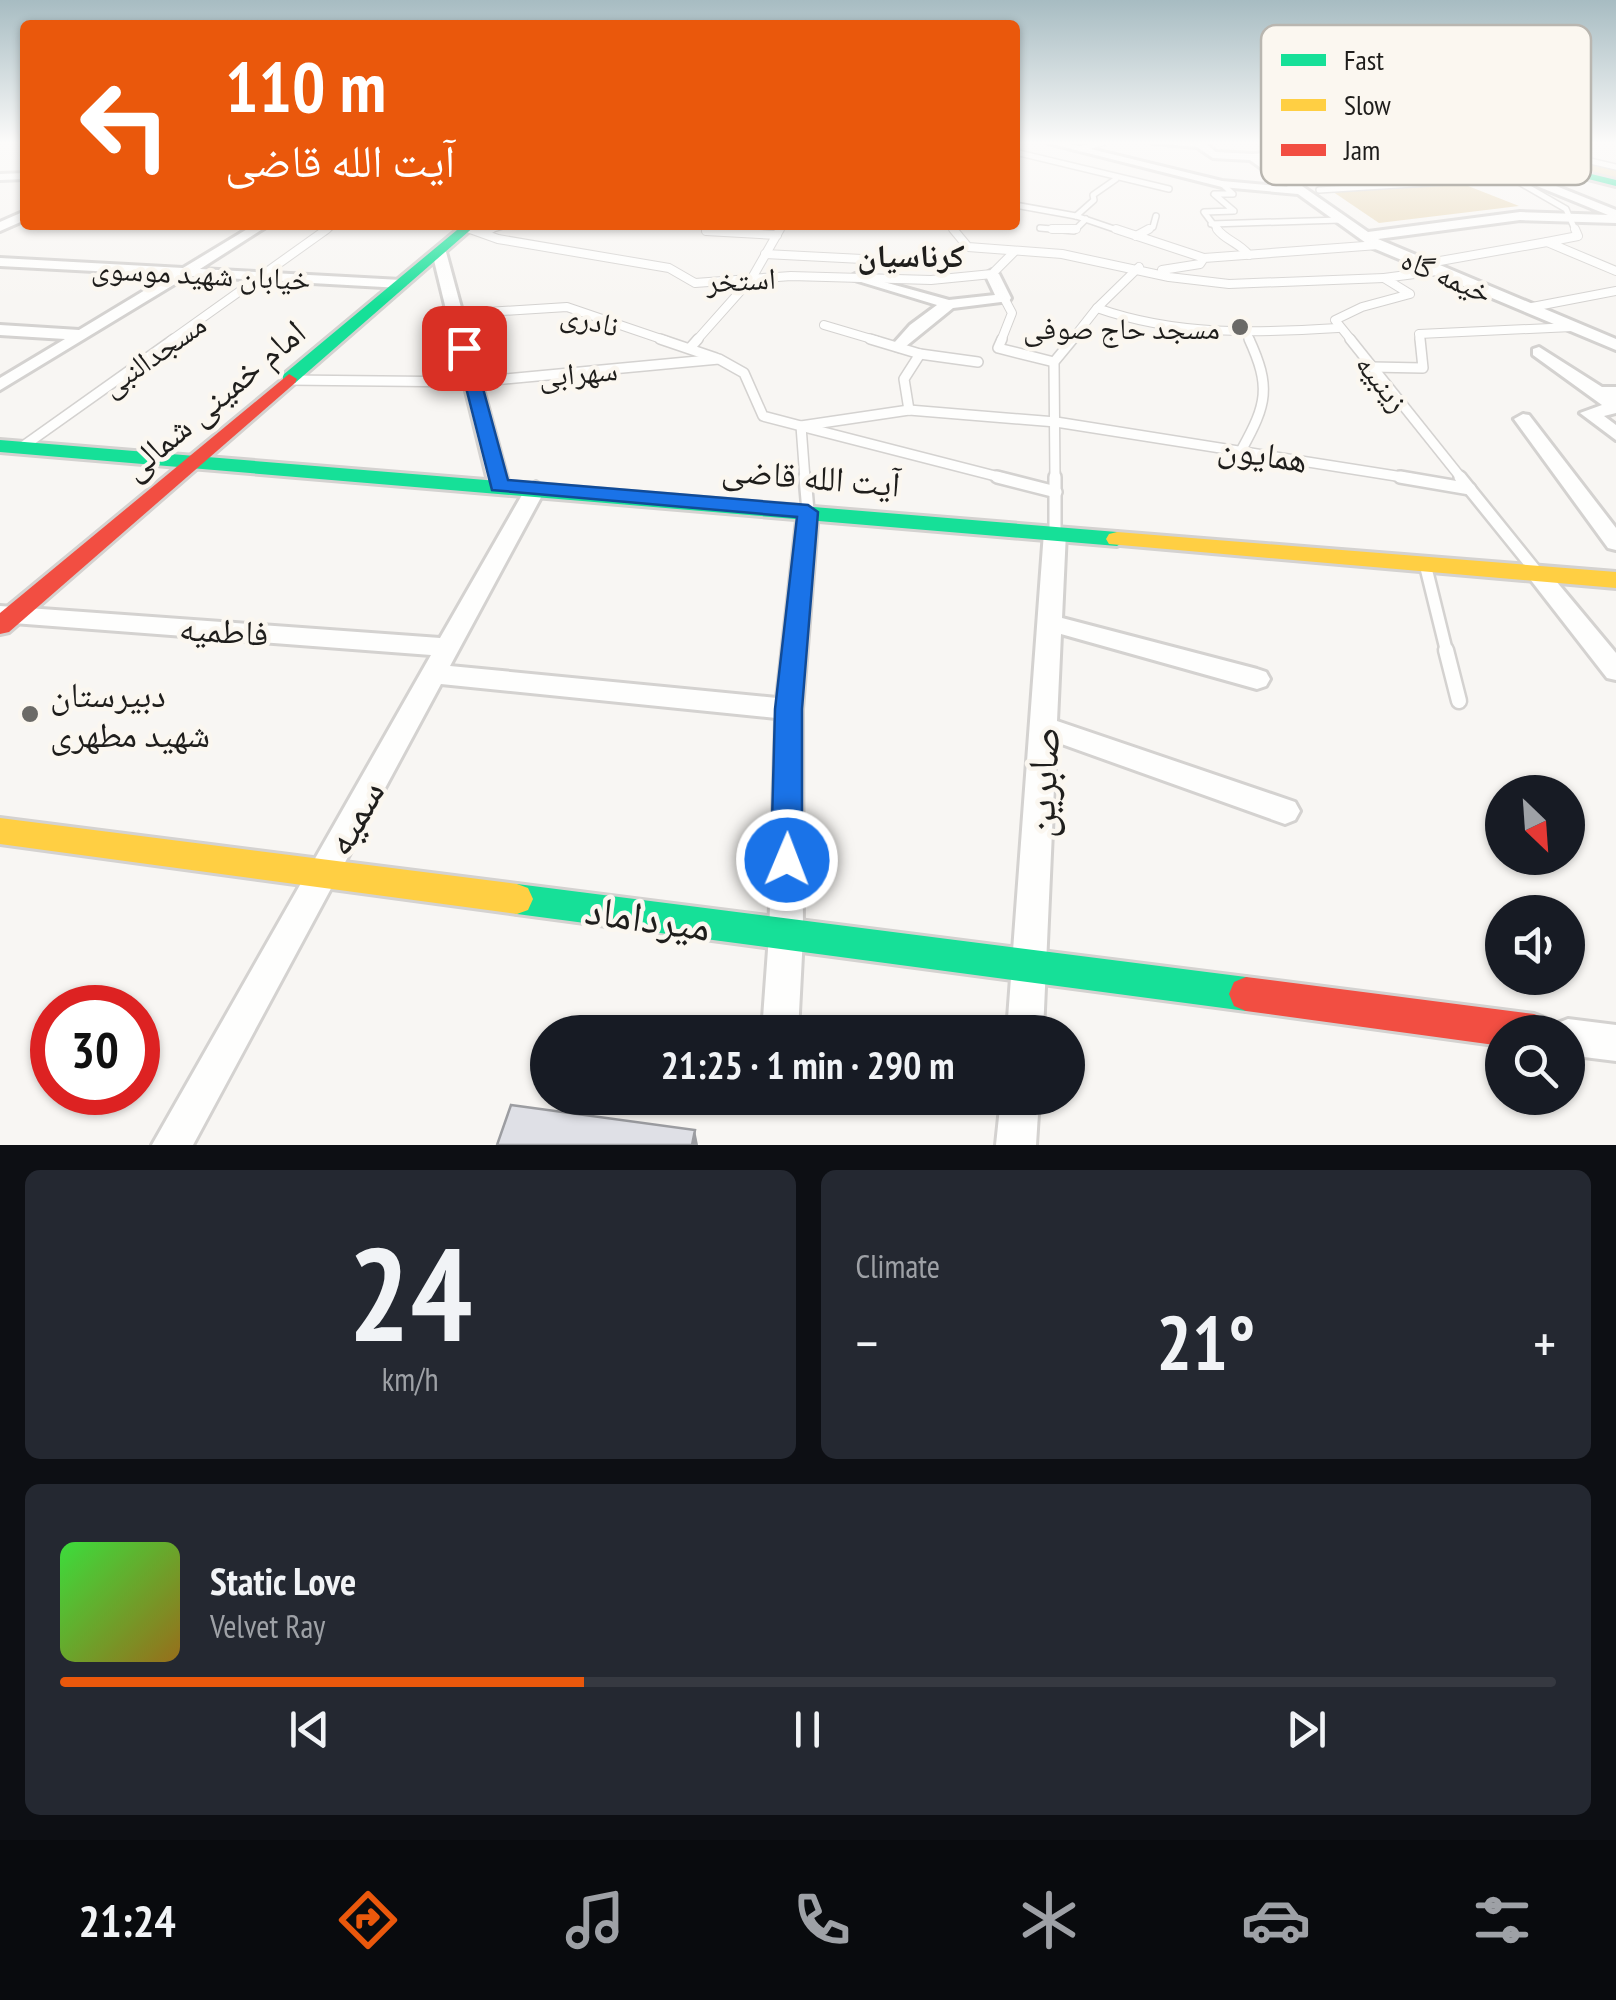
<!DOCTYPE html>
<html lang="en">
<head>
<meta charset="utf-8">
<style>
  body { margin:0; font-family:"PT Sans Narrow","Noto Naskh Arabic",sans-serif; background:#242831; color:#f1f3f6; height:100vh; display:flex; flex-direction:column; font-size:38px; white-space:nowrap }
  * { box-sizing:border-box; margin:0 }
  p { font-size:32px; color:#9ea1a6 }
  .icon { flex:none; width:55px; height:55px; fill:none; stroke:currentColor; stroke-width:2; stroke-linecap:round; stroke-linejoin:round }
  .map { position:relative; height:1145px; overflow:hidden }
  .details { display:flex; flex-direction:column; gap:25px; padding:25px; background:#0d0f14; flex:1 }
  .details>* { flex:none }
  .banner { position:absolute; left:20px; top:20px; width:1000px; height:210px; border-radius:10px; box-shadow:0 2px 8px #0004; background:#ea580c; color:#fff; overflow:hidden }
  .needle { width:65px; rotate:155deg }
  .buttons { position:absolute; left:1485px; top:775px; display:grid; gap:20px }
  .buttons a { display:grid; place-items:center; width:100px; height:100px; border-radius:50%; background:#171b24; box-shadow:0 2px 8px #0004; font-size:50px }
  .speed { position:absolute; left:30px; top:985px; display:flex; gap:20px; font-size:50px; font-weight:700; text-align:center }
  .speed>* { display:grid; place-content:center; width:130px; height:130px; border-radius:50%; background:#171b24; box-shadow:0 2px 8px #0004; line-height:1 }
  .speed .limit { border:15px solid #d22; background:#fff; color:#111 }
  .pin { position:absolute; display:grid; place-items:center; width:85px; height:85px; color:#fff; margin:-42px; border-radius:20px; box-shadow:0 5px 15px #0006 }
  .me { position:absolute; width:110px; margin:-55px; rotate:1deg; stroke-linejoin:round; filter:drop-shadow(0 0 8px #0008) }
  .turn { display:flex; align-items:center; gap:35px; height:210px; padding:0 40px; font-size:45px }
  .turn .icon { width:130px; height:130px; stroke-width:2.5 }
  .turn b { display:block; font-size:70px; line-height:85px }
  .big { font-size:75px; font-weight:600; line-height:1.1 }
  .details .widget { flex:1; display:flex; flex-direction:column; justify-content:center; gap:15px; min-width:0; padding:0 35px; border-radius:15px; background:#242831 }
  .details .dial { align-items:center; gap:0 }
  .dial b { font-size:130px; line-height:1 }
  .song { display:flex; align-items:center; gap:30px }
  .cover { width:120px; height:120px; border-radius:15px; background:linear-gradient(135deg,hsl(120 70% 55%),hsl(40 70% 35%)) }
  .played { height:10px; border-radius:5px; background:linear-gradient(90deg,#ea580c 35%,#363941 35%) }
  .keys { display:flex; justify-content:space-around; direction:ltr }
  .heat { display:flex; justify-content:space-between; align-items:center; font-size:55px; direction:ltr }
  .details .tiles { flex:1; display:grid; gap:25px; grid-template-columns:1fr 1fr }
  .widget:last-child { grid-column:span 2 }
  .trip { position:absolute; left:530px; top:1015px; width:555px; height:100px; border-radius:50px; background:#171b24; box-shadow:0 2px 8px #0004; font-weight:600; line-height:100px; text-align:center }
  .menu { display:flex; height:160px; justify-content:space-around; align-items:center; background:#090b0e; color:#9ea1a6 }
  .menu .icon { width:70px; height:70px }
  .menu .on { color:#ea580c }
  .menu b { font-size:45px; color:#f1f3f6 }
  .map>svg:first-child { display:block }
</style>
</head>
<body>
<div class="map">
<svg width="1616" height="1145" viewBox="0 0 1616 1145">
  <rect width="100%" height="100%" fill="#f8f6f3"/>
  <g fill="#e9dabb">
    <polygon points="1461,143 1503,143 1616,169 1616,181"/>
    <polygon points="1389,155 1519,206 1379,223 1289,162"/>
  </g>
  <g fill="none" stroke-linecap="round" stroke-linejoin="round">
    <g stroke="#d4d2d0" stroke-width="8">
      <g id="lane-far4">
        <polyline points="1514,143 1616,167"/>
        <polyline points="1080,149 1102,143"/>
        <polyline points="1015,152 1169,189"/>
        <polyline points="1319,190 1524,177 1519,182 1566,209 1576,232"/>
        <polyline points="1015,205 1076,216 1123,232"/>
        <polyline points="1076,216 1094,200 1093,195 1116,179"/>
        <polyline points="1211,224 1340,220"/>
        <polyline points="950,225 955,232"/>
        <polyline points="467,228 477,232"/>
        <polyline points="1040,228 1074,231 1086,219"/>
        <polyline points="706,231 716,232"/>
        <polyline points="324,232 333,225"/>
        <polyline points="483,232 506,225"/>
        <polyline points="778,232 782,225"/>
        <polyline points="1144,232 1153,227 1156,216"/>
        <polyline points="1219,232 1204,212 1234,211 1214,194 1233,194 1222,184"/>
      </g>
    </g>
    <g stroke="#d4d2d0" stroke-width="10">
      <g id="lane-far3">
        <polyline points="470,229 498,239 669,268 695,283 791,276 931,280 992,274 1014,252"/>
        <polyline points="953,229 968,247 1062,254 1169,277 1229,284 1384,278"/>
        <polyline points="1052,229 1076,229"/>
        <polyline points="1116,229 1204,258"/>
        <path d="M1217 229C1226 241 1237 241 1249 255"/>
        <polyline points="1575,229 1578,236 1547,242 1616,271"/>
        <polyline points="706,231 777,235"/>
        <polyline points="481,232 491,229"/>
        <polyline points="1136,236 1149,229"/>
        <polyline points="765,254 862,259"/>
        <polyline points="1423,264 1547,242"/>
        <polyline points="1162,270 1200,264 1204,258 1378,245"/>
        <path d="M1097 308C1176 336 1256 333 1338 328"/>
        <polyline points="1527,308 1616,291"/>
        <polyline points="455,314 567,307 667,341"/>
        <polyline points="824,325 878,341"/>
        <polyline points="1247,334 1250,341"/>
        <polyline points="170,341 327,229"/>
        <polyline points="696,341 752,278 780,229"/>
        <polyline points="1001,341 1012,313 1004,298"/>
        <polyline points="1071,341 1097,308 1139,267"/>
        <polyline points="1352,341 1335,320 1362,307 1410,294 1384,278 1437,271"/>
        <polyline points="1420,341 1419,334 1572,327"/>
      </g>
    </g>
    <g stroke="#d4d2d0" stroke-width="12">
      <g id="lane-far2">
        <polyline points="660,339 716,358"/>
        <polyline points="870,339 920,354 978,362"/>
        <polyline points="1002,339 998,348 1054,362"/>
        <polyline points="1350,339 1462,479"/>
        <polyline points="690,348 698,339"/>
        <polyline points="1371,367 1423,368 1420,339"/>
        <polyline points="288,380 473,382 719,359 744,373 763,416 801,426 805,479"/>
        <polyline points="909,410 904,379 920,354"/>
        <polyline points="801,426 909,410 1056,422 1415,479"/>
        <polyline points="808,428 1007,479"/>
        <polyline points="22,447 174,339"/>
        <path d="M1242 449C1267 404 1271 387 1249 339"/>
        <polyline points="1055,479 1054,362 1073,339"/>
      </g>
    </g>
    <g stroke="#d4d2d0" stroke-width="16">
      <g id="lane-far1">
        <polyline points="805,477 808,511"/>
        <polyline points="997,477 1056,492"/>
        <polyline points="1055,477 1055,532"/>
        <polyline points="1400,477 1470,489"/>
        <polyline points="1460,477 1535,570"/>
        <polyline points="1425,564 1447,653"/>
      </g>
    </g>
    <g stroke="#d4d2d0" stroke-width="19">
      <polyline id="lane" points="1446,650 1459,701"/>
    </g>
    <g stroke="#d4d2d0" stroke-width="6">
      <g id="street">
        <polygon points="1048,143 1066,143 1222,181 1288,187 1250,160 1213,158 1197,147 1153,143 1205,143 1216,152 1253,154 1379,143 1263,159 1368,232 1520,212 1608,215 1520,179 1520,175 1532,164 1540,164 1531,176 1616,210 1616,223 1520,220 1378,239 1616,339 1616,350 1373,248 1298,194 1222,187"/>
        <polygon points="25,173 25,179 0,180 0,174"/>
        <polygon points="25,211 25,220 0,231 0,222"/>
        <polygon points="254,225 269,225 200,269 401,280 408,284 401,288 188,276 0,390 0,378 65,339 0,335 0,325 79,330 170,275 0,266 0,258 183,268"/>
        <polygon points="439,248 446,252 509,485 506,489 499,491 489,485 432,252"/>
        <polygon points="992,270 999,274 1011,298 1009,301 953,308 900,351 894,349 894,343 910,325 937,305 848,278 855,274 949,300 995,295 985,274"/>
        <polygon points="1539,347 1602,387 1616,387 1616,413 1604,416 1616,425 1616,440 1580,413 1602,405 1533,355 1533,349"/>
        <polygon points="1523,414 1529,415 1616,528 1616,550 1608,548 1514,419"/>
        <polygon points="536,482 546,488 450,666 777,698 798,511 808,505 818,511 802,709 803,936 798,1032 762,1032 769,936 776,718 441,684 193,1145 152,1145 431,655 0,622 0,606 440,638 526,488"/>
        <polygon points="1055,525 1066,532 1062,618 1257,669 1266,672 1270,679 1266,686 1257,689 1061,634 1057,721 1295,802 1300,811 1295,820 1285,824 1056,742 1043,1032 1007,1032 1044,532"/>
        <polygon points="1538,567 1546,569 1616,653 1616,680 1607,678 1530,579 1527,574"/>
        <polygon points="1568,1019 1616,1025 1616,1061 1568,1055 1568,1032 1552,1032 1555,1024"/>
        <polygon points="1001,1098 1039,1098 1036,1145 996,1145"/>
      </g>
    </g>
    <g stroke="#d4d2d0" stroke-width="6">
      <g id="fast">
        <polygon points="1445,143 1463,143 1616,180 1616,186"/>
        <polygon points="463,225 476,225 295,383 283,383 283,375"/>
        <polygon points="0,440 1117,532 1128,539 1117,546 0,452"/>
        <polygon points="517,884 1246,977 1258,982 1263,994 1258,1006 1246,1011 517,914 506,910 501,899 506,888"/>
      </g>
    </g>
    <g stroke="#d4d2d0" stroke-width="6">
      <g id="slow">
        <polygon points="1117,532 1616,572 1616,588 1109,544 1106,539 1109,534"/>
        <polygon points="0,818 517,884 528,888 533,899 528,910 517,914 0,844"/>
      </g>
    </g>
    <g stroke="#d4d2d0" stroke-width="6">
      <g id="jam">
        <polygon points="289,374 297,379 295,383 9,632 0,634 0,613"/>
        <polygon points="1246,977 1534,1014 1547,1019 1552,1032 1502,1032 1502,1046 1246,1011 1234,1006 1229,994 1234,982"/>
      </g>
    </g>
    <use href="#lane-far4" stroke="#fefefd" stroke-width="5"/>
    <use href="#lane-far3" stroke="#fefefd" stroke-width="8"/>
    <use href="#lane-far2" stroke="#fefefd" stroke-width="9"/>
    <use href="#lane-far1" stroke="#fefefd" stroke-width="11"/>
    <use href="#lane" stroke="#fefefd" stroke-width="14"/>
    <use href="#street" fill="#fefefd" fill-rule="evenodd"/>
    <use href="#fast" fill="#16e098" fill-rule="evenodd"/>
    <use href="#slow" fill="#ffcf43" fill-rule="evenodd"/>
    <use href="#jam" fill="#f24e42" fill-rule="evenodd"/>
  </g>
  <polygon fill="#9c9da1" points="695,1130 698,1145 692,1145"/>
  <polygon fill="#dfe0e6" stroke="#9c9da1" stroke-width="2.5" points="511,1105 695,1130 692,1145 497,1145"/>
  <linearGradient id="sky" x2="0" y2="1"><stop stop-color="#a7bcc2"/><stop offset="0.47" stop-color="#fcfbfa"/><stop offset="1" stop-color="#fcfbfa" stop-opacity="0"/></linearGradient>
  <rect width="1616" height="303" fill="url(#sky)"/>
  <polygon fill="#1a73e8" stroke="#114b97" stroke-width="2.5" points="464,343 472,348 508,480 808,505 818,512 802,709 802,860 798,870 787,874 776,870 771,860 775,709 797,517 492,490 456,348"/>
  <g fill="#6b6a67" stroke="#fbf7f0" stroke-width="4">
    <circle cx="1240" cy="327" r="10"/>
    <circle cx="30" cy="714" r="10"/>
  </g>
  <g text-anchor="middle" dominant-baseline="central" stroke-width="9" stroke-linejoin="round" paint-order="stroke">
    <g font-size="30" fill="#1f1e1c" stroke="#fbf7f0">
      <text transform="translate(201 273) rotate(3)">خیابان شهید موسوی</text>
      <text transform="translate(1447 275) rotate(23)">خیمه گاه</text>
      <text transform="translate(741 279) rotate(-3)">استخر</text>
      <text transform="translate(590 319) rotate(13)">نادری</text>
      <text transform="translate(153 354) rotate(-35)">مسجدالنبی</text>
      <text transform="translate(578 372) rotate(-5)">سهرابی</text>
      <text transform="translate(1383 382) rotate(51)">زینبیه</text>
    </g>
    <g font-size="30" fill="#1f1e1c" stroke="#fbf7f0" text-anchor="end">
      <text x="1220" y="327">مسجد حاج صوفی</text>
    </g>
    <g font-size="32" font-weight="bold" fill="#1f1e1c" stroke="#fbf7f0">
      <text x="911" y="255">کرناسیان</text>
    </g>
    <g font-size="35" fill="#1f1e1c" stroke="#fbf7f0">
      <text transform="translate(213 399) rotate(-40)">امام خمینی شمالی</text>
      <text transform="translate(1263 453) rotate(9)">همایون</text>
      <text transform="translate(811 476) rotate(5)">آیت الله قاضی</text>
      <text transform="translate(224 630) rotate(4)">فاطمیه</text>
    </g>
    <g font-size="35" fill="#1f1e1c" stroke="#fbf7f0" text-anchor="start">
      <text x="50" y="694">دبیرستان<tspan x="50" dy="40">شهید مطهری</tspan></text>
    </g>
    <g font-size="42" fill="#1f1e1c" stroke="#fbf7f0">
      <text transform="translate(1041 782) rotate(-87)">صابرین</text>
      <text transform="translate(353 817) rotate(-61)">سمیه</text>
      <text transform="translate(648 917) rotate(8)">میرداماد</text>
    </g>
  </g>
  <rect x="1261" y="25" width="330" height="160" rx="15" fill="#fbf7f0" stroke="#b9b6b0" stroke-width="2.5"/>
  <rect x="1281" y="54" width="45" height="12" fill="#16e098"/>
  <rect x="1281" y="99" width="45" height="12" fill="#ffcf43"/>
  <rect x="1281" y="144" width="45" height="12" fill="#f24e42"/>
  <g font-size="28" fill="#1f1e1c">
    <text x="1344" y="70">Fast</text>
    <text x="1344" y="115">Slow</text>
    <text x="1344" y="160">Jam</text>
  </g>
</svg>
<div class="buttons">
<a><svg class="needle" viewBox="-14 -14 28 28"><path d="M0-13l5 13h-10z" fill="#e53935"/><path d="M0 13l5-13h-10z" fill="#9ea1a6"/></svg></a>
<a><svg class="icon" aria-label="sound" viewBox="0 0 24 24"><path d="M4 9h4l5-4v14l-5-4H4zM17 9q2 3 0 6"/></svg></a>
<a><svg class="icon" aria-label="search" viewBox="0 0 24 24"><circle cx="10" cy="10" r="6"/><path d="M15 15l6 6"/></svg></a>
</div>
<div class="speed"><div class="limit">30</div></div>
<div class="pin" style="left:464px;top:348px;background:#d93025"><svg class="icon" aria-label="arrive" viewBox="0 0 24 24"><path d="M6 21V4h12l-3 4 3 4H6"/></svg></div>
<svg class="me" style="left:787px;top:860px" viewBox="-20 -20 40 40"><circle r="17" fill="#1a73e8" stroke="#fff" stroke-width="3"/><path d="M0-11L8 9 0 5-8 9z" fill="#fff"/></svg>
<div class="trip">21:25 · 1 min · 290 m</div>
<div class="banner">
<div class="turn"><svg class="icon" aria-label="left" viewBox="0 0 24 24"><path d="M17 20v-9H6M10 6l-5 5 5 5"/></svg><div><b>110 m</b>آیت الله قاضی</div></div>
</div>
</div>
<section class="details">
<div class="tiles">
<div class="widget dial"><b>24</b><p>km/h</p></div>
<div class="widget"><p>Climate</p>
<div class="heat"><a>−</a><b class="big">21°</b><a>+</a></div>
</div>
<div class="widget">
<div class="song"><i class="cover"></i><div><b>Static Love</b><p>Velvet Ray</p></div></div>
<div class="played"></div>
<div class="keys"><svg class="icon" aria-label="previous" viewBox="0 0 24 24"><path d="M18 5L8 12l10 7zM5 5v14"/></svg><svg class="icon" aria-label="pause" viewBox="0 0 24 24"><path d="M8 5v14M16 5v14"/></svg><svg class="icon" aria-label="next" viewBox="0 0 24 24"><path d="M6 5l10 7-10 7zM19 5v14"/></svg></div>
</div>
</div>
</section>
<nav class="menu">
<b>21:24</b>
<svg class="icon on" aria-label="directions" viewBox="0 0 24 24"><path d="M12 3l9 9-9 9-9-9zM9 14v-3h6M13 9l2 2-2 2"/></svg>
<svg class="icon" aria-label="music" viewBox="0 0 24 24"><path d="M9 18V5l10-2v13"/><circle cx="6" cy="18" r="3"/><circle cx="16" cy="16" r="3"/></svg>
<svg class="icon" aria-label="phone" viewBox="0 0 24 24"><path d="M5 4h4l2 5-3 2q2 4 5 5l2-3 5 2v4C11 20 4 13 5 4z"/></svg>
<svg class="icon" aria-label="climate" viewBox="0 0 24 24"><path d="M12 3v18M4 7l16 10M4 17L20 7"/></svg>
<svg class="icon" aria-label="car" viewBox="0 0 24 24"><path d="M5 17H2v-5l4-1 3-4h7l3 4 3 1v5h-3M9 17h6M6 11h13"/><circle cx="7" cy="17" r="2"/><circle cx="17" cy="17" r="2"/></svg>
<svg class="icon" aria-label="filters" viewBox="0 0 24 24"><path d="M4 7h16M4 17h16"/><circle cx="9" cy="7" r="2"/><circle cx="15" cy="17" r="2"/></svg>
</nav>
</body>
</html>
